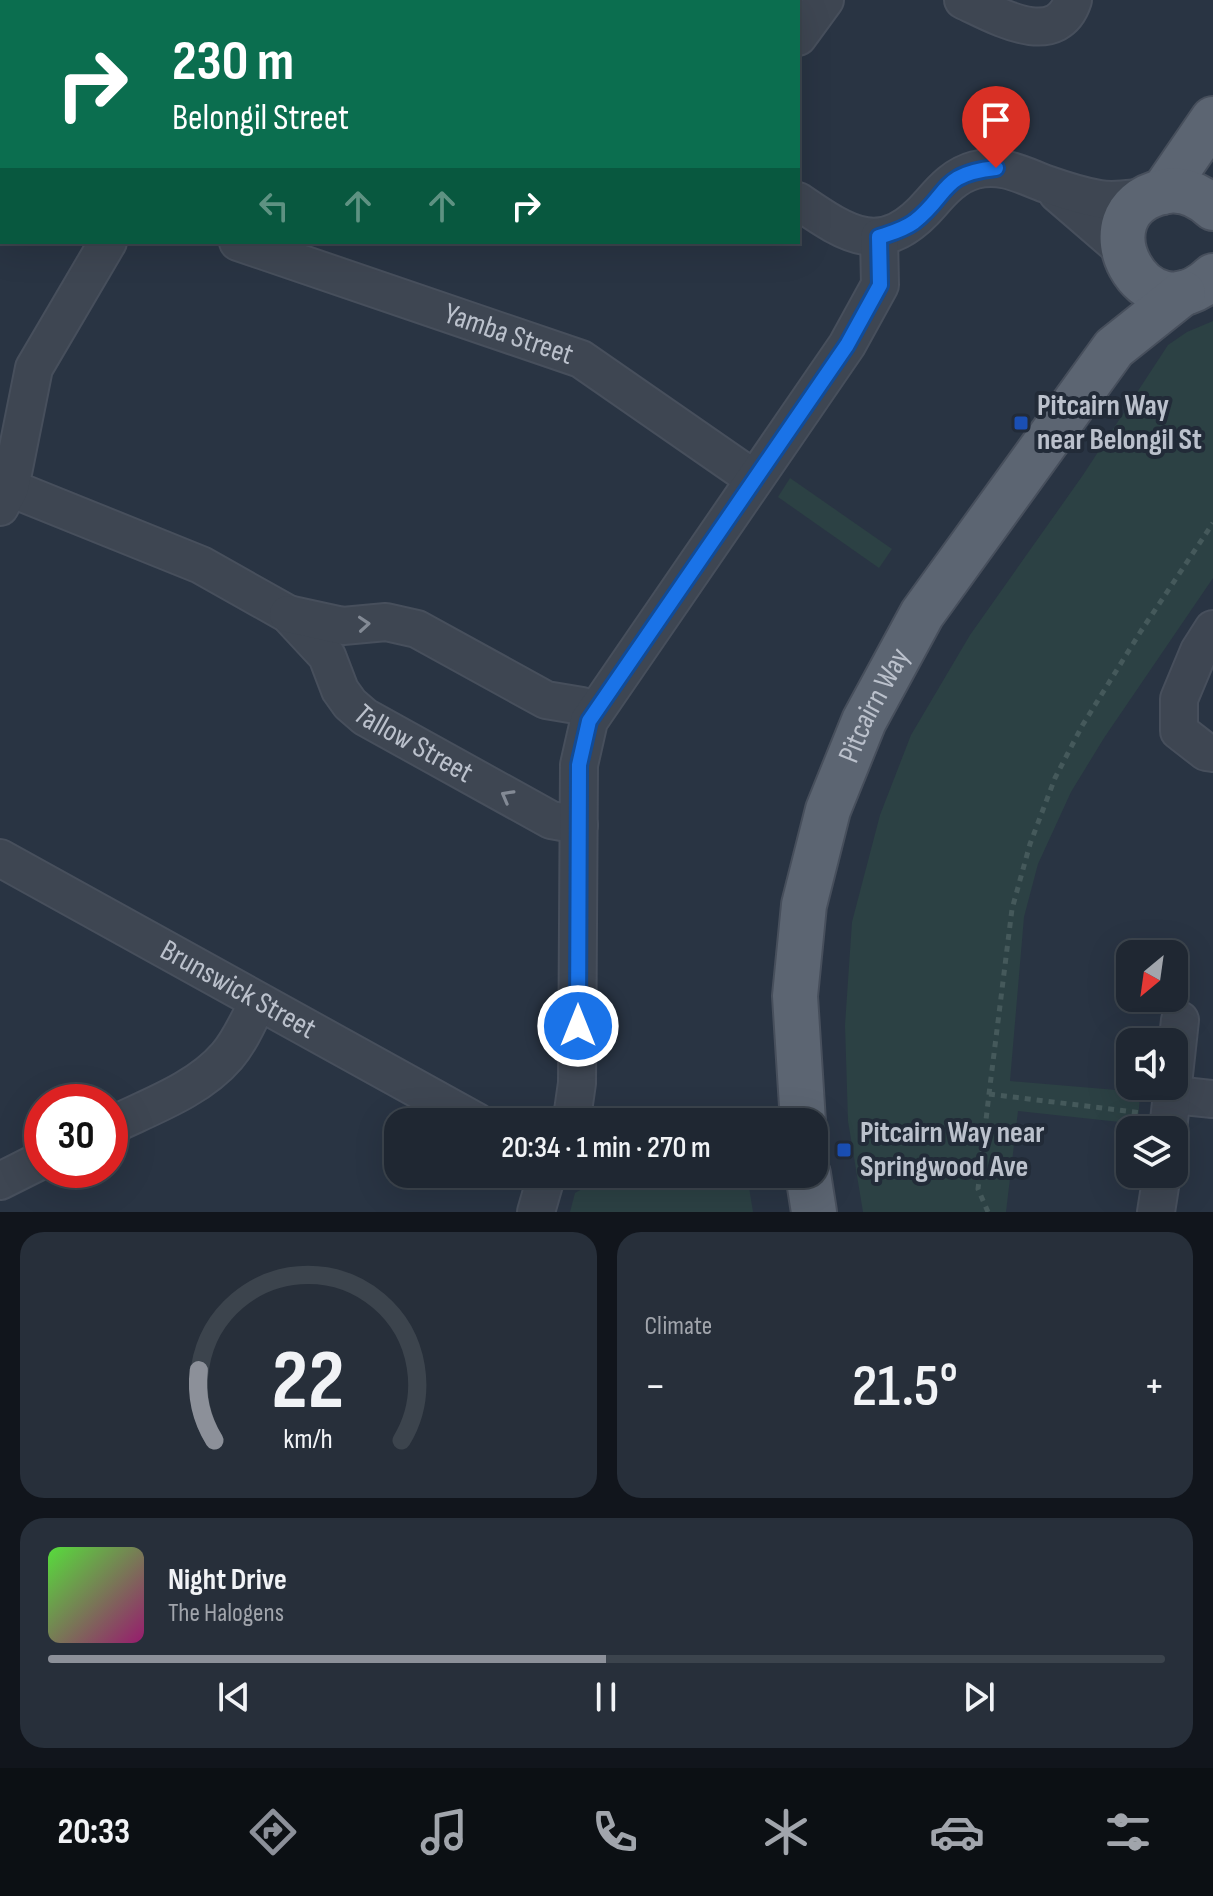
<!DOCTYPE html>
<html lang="en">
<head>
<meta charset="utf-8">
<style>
  body { margin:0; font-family:"Sofia Sans Condensed",sans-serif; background:#272f3a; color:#f1f3f6; height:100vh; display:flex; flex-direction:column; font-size:30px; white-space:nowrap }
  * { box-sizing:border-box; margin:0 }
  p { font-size:26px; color:#a1a5ac }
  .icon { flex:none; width:44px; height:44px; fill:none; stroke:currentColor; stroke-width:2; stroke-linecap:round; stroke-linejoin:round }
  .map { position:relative; height:1212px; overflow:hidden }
  .drawer { display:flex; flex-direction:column; gap:20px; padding:20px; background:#11151c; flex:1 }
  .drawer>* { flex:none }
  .hud { position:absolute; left:0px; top:0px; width:800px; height:244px; box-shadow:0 8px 32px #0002,0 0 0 2px #3c444d; background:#0b6e4f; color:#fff; overflow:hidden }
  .needle { width:52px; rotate:209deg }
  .controls { position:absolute; left:1116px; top:940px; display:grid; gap:16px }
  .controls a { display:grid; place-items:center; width:72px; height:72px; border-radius:16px; background:#1f2732; box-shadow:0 8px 32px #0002,0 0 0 2px #3c444d; font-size:40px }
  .speed { position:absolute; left:24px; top:1084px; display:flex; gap:16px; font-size:40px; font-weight:700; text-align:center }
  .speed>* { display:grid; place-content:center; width:104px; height:104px; border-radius:50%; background:#1f2732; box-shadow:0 8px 32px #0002,0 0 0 2px #3c444d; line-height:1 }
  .speed .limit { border:12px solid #d22; background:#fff; color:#111 }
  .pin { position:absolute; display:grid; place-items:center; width:68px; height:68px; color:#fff; margin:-82px -34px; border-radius:50% 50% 50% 0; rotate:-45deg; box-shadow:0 0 8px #0007 }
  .pin .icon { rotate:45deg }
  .me { position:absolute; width:88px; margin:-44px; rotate:0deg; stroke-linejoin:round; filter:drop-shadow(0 0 6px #0008) }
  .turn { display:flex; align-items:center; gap:28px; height:168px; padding:0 40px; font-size:36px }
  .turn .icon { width:104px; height:104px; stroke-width:2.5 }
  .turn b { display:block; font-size:56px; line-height:68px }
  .lanes { display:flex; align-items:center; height:76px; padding:0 40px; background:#0003; justify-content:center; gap:40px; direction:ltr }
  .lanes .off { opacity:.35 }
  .big { font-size:60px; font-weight:600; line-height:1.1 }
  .drawer .card { flex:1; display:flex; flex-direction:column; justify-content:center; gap:12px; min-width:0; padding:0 28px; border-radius:24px; background:#272f3a }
  .drawer .dial { align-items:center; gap:0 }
  .dial svg { height:208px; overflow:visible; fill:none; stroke:#3c444d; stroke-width:7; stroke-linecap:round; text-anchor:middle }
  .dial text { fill:#f1f3f6; stroke:none }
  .song { display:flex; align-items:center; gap:24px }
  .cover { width:96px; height:96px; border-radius:12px; background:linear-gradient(135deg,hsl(110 70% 55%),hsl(320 70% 35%)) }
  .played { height:8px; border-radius:4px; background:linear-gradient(90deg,#8c9099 50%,#3c444d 50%) }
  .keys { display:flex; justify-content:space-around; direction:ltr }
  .heat { display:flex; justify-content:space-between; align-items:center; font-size:44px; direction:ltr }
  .drawer .tiles { flex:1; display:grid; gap:20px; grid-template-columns:1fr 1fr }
  .card:last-child { grid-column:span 2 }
  .trip { position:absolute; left:384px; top:1108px; width:444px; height:80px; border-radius:24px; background:#1f2732; box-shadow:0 8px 32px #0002,0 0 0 2px #3c444d; font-weight:600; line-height:80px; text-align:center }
  .tabs { display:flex; height:128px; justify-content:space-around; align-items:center; background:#0c1014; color:#a1a5ac }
  .tabs .icon { width:56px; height:56px }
  .tabs .current { color:#8c9099 }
  .tabs b { font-size:36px; color:#f1f3f6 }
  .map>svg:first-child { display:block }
</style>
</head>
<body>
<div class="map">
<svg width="1213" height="1212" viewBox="0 0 1213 1212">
  <rect width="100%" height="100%" fill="#293443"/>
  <g fill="#2c4144">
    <polygon points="1213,321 1213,578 1104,738 1071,792 1038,864 1024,917 1010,1081 1140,1092 1138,1124 1018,1111 1006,1212 863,1212 848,1121 845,1025 852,922 880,815 911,735 970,635 1083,475 1168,345 1187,332"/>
    <polygon points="790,478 892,549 879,568 778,497"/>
    <polygon points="747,1175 753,1212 570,1212 575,1193 605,1176"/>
  </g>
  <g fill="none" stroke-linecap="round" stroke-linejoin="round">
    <g stroke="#474f5c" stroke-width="40">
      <g id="minor">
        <polyline points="461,0 467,2"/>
        <path d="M963 0C994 14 1056 52 1073 0"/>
        <polyline points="271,2 272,0"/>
        <polyline points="798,37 825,0"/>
        <polyline points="1057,193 1123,250"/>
        <path d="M798 201C849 236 883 259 931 203 943 189 956 175 975 170 1001 163 1022 175 1046 184 1063 190 1082 196 1099 199 1116 202 1132 198 1149 197"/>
        <path id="s1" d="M238 242 581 359 754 479"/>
        <path id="s2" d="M10 488 201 565 288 614 327 656 340 690 350 704 365 717 551 820 579 825"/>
        <polyline points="0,507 10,488 34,368 108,242"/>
        <polyline points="288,614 343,626 386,622 417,629 546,700 582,706 595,711"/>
        <polyline points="1213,629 1199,651 1179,699 1179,731 1206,752 1213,753"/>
        <path id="s3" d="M0 858 477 1122"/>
        <polyline points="1174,1095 1213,1099"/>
        <polyline points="568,1122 573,1111 577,1083 579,765 589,721 847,345 880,285 879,237"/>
        <path d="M110 1126C149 1107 198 1090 227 1056 240 1041 249 1020 258 1002"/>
        <polyline points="1168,1130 1180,1020"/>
        <polyline points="0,1181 42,1160"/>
        <polyline points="536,1212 547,1174"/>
        <polyline points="1156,1212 1162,1174"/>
      </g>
    </g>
    <g stroke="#474f5c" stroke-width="48">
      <g id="major">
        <polyline points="1163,192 1213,119"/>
        <path d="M1213 208C1199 195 1182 187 1162 192 1078 211 1144 342 1213 276"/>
        <path id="s4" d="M803 1122 795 996 804 905 828 810 864 721 922 614 1114 348 1183 293"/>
        <polyline points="808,1174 814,1212"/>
      </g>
    </g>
    <g stroke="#45595b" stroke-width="5" stroke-dasharray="6 6" stroke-linecap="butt">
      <polyline points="989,1094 1142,1113"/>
      <polyline points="988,1212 978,1189 989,1094 1012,909 1030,844 1055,778 1082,726 1141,631 1213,523"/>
    </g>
    <use href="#minor" stroke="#3e4652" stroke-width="36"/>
    <use href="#major" stroke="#5c6572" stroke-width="44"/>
  </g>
  <defs><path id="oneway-chevron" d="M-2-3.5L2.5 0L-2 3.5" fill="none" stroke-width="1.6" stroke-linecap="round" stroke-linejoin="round" transform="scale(2)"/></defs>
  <g stroke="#838a95">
    <use href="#oneway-chevron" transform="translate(364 624) rotate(-4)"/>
    <use href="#oneway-chevron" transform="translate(507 796) rotate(-151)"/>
  </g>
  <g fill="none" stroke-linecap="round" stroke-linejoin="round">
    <g stroke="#114b97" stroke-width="20">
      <path id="route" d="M578 1026 579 765 589 721 847 345 880 285 879 237C891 233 903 230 914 222 950 194 939 174 996 168"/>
    </g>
    <use href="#route" stroke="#1a73e8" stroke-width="14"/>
  </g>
  <g fill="#1a4fb4" stroke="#222b38" stroke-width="3">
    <rect x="1013" y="415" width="16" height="16" rx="4"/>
    <rect x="836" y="1142" width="16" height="16" rx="4"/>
  </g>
  <g text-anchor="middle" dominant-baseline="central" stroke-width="8" stroke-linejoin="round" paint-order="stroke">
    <g font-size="30" fill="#bbc1cc" stroke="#222b38">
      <text stroke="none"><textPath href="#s1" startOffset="286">Yamba Street</textPath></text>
      <text stroke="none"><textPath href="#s4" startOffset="430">Pitcairn Way</textPath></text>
      <text stroke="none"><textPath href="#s2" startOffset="492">Tallow Street</textPath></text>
      <text stroke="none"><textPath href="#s3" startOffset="272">Brunswick Street</textPath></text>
    </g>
    <g font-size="30" font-weight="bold" fill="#bbc1cc" stroke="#222b38" text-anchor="start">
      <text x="1037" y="406">Pitcairn Way<tspan x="1037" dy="34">near Belongil St</tspan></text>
      <text x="860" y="1133">Pitcairn Way near<tspan x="860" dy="34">Springwood Ave</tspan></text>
    </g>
  </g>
</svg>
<div class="controls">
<a><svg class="needle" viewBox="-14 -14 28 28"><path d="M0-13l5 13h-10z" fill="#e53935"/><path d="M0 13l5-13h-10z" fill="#a1a5ac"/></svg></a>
<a><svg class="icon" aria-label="sound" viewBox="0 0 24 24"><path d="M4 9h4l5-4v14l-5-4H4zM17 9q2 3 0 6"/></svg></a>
<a><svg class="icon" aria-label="layers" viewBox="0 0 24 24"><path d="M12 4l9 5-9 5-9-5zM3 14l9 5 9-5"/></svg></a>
</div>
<div class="speed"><div class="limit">30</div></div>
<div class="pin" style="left:996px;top:168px;background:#d93025"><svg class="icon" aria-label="arrive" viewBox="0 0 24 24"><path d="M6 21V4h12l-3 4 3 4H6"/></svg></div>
<svg class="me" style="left:578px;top:1026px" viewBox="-20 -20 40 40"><circle r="17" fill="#1a73e8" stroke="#fff" stroke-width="3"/><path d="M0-11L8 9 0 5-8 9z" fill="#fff"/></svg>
<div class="trip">20:34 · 1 min · 270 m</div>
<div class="hud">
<div class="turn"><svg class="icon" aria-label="right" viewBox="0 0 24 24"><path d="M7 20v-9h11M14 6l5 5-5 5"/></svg><div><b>230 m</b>Belongil Street</div></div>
<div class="lanes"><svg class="icon off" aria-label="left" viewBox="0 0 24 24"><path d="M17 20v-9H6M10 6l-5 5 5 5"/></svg><svg class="icon off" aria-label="ahead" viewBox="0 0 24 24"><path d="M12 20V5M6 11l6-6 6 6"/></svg><svg class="icon off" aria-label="ahead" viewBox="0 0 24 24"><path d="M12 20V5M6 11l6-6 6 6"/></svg><svg class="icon" aria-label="right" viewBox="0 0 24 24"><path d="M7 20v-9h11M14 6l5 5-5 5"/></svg></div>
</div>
</div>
<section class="drawer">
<div class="tiles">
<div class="card dial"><svg viewBox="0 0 100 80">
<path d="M14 69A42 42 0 1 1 86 69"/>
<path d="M14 69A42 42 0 0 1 8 42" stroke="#8c9099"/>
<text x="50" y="56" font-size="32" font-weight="700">22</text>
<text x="50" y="72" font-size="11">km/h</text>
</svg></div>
<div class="card"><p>Climate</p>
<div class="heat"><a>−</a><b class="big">21.5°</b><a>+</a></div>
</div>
<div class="card">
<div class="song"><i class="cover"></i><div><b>Night Drive</b><p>The Halogens</p></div></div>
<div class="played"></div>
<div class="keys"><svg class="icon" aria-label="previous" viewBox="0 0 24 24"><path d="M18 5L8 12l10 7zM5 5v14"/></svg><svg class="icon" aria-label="pause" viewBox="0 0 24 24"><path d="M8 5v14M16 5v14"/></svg><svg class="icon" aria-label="next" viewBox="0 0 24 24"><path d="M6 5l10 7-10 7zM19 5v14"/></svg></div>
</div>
</div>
</section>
<nav class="tabs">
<b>20:33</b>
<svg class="icon current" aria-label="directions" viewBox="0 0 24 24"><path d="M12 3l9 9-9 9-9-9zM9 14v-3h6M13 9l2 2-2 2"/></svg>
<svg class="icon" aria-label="music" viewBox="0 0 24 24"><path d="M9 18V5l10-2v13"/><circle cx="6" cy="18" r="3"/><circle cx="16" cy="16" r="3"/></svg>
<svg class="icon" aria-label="phone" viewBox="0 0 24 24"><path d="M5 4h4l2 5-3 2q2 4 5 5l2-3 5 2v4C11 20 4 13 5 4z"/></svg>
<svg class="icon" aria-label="climate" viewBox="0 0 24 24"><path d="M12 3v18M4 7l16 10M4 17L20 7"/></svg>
<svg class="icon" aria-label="car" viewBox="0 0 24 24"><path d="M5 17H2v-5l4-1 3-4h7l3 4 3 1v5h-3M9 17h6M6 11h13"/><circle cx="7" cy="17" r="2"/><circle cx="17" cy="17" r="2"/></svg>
<svg class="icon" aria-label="filters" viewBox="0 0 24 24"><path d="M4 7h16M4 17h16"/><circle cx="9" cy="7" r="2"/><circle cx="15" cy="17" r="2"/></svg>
</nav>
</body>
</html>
